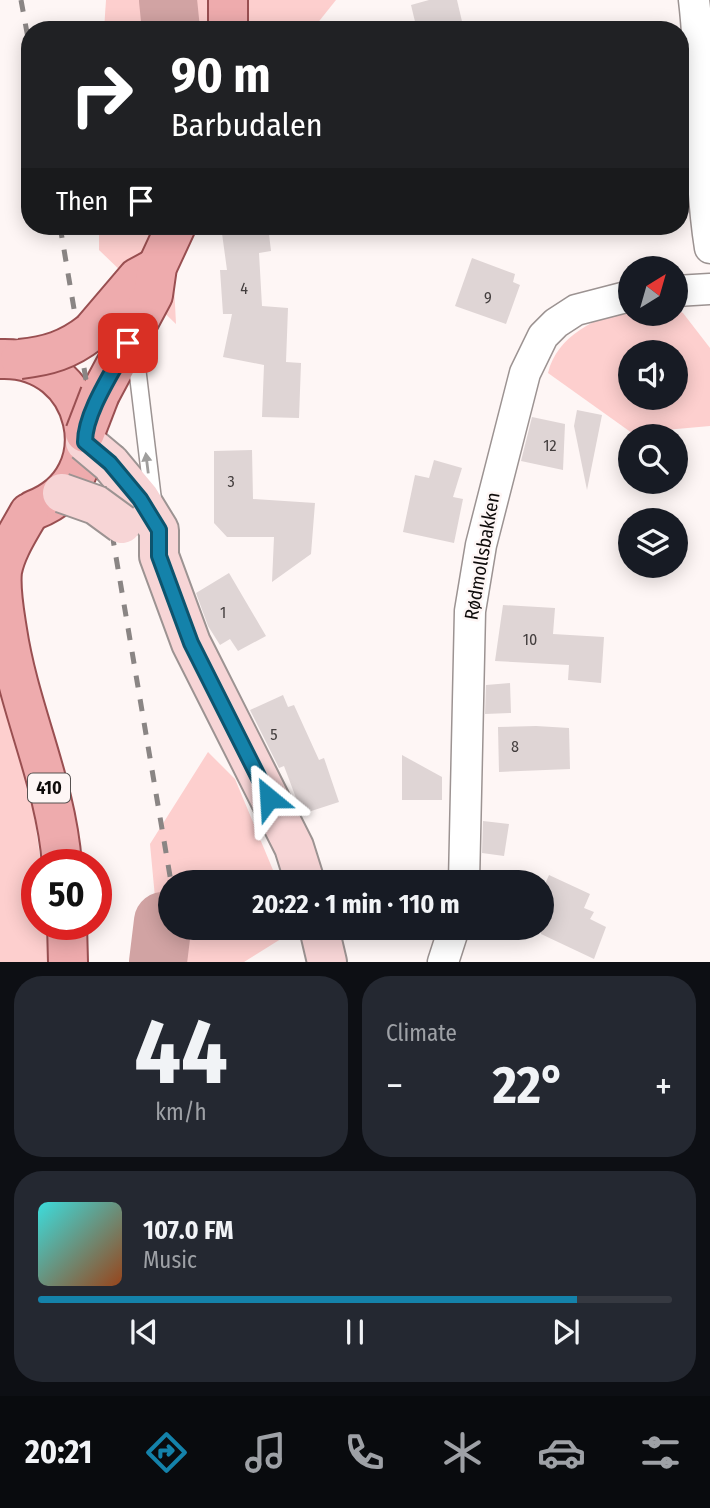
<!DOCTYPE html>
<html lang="en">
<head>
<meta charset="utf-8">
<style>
  body { margin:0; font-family:"Fira Sans Condensed",sans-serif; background:#242831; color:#f1f3f6; height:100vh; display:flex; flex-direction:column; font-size:26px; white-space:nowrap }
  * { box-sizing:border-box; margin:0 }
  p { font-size:23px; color:#9ea1a6 }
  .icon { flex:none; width:38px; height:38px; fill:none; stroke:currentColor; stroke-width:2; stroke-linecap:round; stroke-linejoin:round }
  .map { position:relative; height:962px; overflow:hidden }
  .panel { display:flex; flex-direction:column; gap:14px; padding:14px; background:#0d0f14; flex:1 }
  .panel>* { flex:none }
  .banner { position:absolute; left:21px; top:21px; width:668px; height:214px; border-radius:28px; box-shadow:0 4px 18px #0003; background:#202124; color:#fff; overflow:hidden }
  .needle { width:46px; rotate:37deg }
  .controls { position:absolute; left:618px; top:256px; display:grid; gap:14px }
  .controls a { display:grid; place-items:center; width:70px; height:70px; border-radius:50%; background:#171b24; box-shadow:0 4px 18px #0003; font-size:35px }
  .speed { position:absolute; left:21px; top:849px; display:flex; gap:14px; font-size:35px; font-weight:700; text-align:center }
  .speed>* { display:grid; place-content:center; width:91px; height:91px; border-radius:50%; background:#171b24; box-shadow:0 4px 18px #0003; line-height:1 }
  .speed .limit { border:10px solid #d22; background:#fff; color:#111 }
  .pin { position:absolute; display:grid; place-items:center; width:60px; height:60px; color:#fff; margin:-30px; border-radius:14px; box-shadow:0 4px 10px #0006 }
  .me { position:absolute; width:77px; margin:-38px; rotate:333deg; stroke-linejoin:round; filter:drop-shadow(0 0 5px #0008) }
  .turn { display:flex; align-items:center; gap:24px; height:147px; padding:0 35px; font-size:32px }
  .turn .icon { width:91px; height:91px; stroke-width:2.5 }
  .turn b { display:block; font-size:49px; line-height:60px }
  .then { display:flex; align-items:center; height:66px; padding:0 35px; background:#0003; gap:14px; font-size:26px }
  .big { font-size:52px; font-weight:700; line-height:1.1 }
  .panel .card { flex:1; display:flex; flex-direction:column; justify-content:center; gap:10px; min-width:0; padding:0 24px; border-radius:28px; background:#242831 }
  .panel .dial { align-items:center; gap:0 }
  .dial b { font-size:91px; line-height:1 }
  .song { display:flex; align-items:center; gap:21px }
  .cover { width:84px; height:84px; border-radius:10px; background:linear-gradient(135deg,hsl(180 70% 55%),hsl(20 70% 35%)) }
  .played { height:7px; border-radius:4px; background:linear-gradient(90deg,#1482aa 85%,#363941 85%) }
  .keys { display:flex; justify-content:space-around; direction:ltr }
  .heat { display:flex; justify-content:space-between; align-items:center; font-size:38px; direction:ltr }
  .panel .tiles { flex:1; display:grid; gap:14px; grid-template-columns:1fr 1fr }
  .card:last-child { grid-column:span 2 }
  .trip { position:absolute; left:158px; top:870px; width:396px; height:70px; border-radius:35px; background:#171b24; box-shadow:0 4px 18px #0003; font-weight:700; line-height:70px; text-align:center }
  .tabs { display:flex; height:112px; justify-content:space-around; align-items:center; background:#090b0e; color:#9ea1a6 }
  .tabs .icon { width:49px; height:49px }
  .tabs .on { color:#1482aa }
  .tabs b { font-size:32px; color:#f1f3f6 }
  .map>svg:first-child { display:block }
</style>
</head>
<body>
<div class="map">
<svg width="710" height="962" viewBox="0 0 710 962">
  <rect width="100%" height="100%" fill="#fef6f5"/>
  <g fill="#fdcfce" fill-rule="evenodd">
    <polygon points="106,0 336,0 312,30 104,30"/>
    <polygon points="99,226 192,226 173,264 176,324 99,250"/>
    <path d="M630 309V313H676V309L683 313 710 348V426L632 433 548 373C557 336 596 317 630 309ZM630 352H676V397H630Z"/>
    <polygon points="0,665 20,716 41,864 37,864 37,924 47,924 48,962 0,962"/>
    <polygon points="208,752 235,779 278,882 170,882 170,928 290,928 292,932 244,962 161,962 150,844"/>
  </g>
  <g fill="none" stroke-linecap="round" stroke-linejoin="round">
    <g stroke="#d1a3a3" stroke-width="58">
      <polyline points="168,0 171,30"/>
      <polyline points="158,962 163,921"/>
    </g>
  </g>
  <g fill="#dfd5d5">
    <polygon points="429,0 457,0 464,30 417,30 411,5"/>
    <polygon points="221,226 268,226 271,251 259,253 262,306 288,308 286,362 301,363 299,418 262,417 264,365 223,357 232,314 223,314 220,270 227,270"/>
    <polygon points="472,258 515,274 513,282 520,285 506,324 455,306"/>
    <polygon points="577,410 602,415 587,490 574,426"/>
    <polygon points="532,417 565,424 563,470 521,461"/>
    <polygon points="252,450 253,499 315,503 311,554 272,582 274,537 227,537 214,523 214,451"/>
    <polygon points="434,460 462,468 453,497 463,499 454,543 403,532 415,475 429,478"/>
    <polygon points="229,573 266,636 238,651 230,639 220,645 208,626 196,593"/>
    <polygon points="503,605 555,608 553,634 604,637 601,683 568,680 569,665 495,661"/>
    <polygon points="510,683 511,713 485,714 486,685"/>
    <polygon points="283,695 288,707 294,705 319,760 324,758 339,802 302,814 284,766 279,768 250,710"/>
    <polygon points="536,726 569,728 570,769 499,772 498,727"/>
    <polygon points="402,755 442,777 442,800 402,800"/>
    <polygon points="483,821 509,824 504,856 482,853"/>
    <polygon points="549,875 590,894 584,908 594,912 590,919 606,927 594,959 541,934 541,893"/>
  </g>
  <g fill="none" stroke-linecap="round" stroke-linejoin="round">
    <g stroke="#9c9392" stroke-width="19">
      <polyline id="lane" points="139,345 137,367 153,500"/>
    </g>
    <g stroke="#9c9392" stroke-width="33">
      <g id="street">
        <path d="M694 0C704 82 697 166 710 248"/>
        <polyline points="676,291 710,289"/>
        <polyline points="464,882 470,611 481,545 525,373 543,336 556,323 576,310 630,296"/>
        <polyline points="443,962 454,928"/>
      </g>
    </g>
    <g stroke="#9c9392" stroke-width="42">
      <g id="secondary">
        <polyline points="110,463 140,499 159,530 159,556 191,643 294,847 305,882"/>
        <polyline points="319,928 327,962"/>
      </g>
    </g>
    <g stroke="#994f51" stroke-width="42">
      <g id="primary">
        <polyline points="228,30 228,0"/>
        <polyline points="91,332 137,278 157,267"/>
        <path d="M0 359C90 355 119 478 34 510"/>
        <polyline points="100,394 153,295 157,267 176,226"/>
        <path d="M29 513C19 531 6 550 2 571 0 590 4 611 7 630 19 710 56 783 62 864"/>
        <polyline points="67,924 68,962"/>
      </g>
    </g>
    <use href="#lane" stroke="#fff" stroke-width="16"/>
    <use href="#street" stroke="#fff" stroke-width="30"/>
    <use href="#secondary" stroke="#f7d5d6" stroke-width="38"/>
    <use href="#primary" stroke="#eeabad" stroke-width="38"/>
    <g stroke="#8a8584" stroke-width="5" stroke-dasharray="12 12" stroke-linecap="butt">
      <polyline points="21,0 30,49"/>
      <polyline points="60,226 171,882"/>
    </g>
    <g stroke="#9c9392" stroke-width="42" stroke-linecap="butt">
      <g id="secondary-bridge">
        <polyline points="85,442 110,463"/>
        <polyline points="62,493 96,505 122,524"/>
      </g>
    </g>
    <g stroke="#994f51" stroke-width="42" stroke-linecap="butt">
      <g id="primary-bridge">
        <path d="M20 359C48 356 68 350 91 332"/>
        <polyline points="85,433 100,394"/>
      </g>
    </g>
    <use href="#secondary-bridge" stroke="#f7d5d6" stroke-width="38"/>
    <use href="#primary-bridge" stroke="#eeabad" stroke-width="38"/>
  </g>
  <defs><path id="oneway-solid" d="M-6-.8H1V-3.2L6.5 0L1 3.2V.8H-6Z" transform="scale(1.75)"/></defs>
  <use fill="#9f9e9d" href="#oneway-solid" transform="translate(147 463) rotate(-97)"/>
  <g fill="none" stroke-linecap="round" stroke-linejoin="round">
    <g stroke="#0d546e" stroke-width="18">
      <path id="route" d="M128 343C114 370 85 412 85 442L110 463 140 499 159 530V556L191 643 269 798"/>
    </g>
    <use href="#route" stroke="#1482aa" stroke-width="12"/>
  </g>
  <g text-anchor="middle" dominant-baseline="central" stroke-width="5" stroke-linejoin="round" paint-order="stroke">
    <g font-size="16" fill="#433e3e">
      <text x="244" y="288">4</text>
      <text x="488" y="297">9</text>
      <text x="550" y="445">12</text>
      <text x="231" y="481">3</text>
      <text x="223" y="612">1</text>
      <text x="530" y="639">10</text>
      <text x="274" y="734">5</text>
      <text x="515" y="746">8</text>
    </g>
    <rect fill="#fef6f5" stroke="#575251" stroke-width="2" x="28" y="773.5" width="42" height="29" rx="5"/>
    <g font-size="18" font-weight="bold" fill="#0f0c0b">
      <text x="49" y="788">410</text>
    </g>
    <g font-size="19" fill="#0f0c0b" stroke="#fef6f5">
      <text transform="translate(482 556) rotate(-80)">Rødmollsbakken</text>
    </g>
  </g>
</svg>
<div class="controls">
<a><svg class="needle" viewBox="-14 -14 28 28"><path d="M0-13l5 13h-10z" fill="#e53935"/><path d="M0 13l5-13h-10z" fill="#9ea1a6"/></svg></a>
<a><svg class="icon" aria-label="sound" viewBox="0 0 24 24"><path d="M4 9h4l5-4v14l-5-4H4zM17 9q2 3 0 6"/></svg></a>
<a><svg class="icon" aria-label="search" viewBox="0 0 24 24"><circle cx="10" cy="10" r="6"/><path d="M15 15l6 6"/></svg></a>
<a><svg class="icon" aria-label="layers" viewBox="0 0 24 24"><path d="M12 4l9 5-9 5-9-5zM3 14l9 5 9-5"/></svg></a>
</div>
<div class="speed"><div class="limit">50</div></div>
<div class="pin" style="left:128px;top:343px;background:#d93025"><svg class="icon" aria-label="arrive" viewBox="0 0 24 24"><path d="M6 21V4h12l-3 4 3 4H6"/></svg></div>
<svg class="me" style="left:269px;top:798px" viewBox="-20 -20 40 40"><path d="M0-17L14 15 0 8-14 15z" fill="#1482aa" stroke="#fff" stroke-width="4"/></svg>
<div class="trip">20:22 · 1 min · 110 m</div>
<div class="banner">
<div class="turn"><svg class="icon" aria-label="right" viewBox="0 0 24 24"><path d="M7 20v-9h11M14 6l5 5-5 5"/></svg><div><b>90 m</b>Barbudalen</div></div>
<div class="then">Then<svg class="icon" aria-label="arrive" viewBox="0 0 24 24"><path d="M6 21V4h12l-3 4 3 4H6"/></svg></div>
</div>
</div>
<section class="panel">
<div class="tiles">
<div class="card dial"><b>44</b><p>km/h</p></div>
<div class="card"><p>Climate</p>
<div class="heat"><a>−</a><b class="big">22°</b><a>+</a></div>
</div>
<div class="card">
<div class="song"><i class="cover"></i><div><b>107.0 FM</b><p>Music</p></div></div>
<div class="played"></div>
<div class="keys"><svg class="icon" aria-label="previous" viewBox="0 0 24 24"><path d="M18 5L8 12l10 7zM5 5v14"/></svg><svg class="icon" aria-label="pause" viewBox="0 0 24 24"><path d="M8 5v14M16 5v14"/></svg><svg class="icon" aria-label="next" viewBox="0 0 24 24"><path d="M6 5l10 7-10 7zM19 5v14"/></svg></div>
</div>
</div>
</section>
<nav class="tabs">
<b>20:21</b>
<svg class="icon on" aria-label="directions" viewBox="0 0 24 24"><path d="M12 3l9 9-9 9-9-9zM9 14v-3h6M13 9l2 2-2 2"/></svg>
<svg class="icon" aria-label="music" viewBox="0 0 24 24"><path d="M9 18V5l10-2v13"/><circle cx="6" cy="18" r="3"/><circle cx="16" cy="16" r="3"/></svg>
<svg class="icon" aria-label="phone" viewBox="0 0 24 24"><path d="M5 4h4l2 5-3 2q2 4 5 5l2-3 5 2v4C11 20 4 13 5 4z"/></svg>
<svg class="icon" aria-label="climate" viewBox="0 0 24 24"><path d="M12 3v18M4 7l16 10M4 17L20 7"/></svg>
<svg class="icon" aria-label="car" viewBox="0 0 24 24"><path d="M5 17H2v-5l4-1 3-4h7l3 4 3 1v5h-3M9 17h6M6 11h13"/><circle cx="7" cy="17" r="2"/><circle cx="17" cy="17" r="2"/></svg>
<svg class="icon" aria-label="filters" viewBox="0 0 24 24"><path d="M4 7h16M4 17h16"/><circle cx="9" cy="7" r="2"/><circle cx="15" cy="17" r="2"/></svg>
</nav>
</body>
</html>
